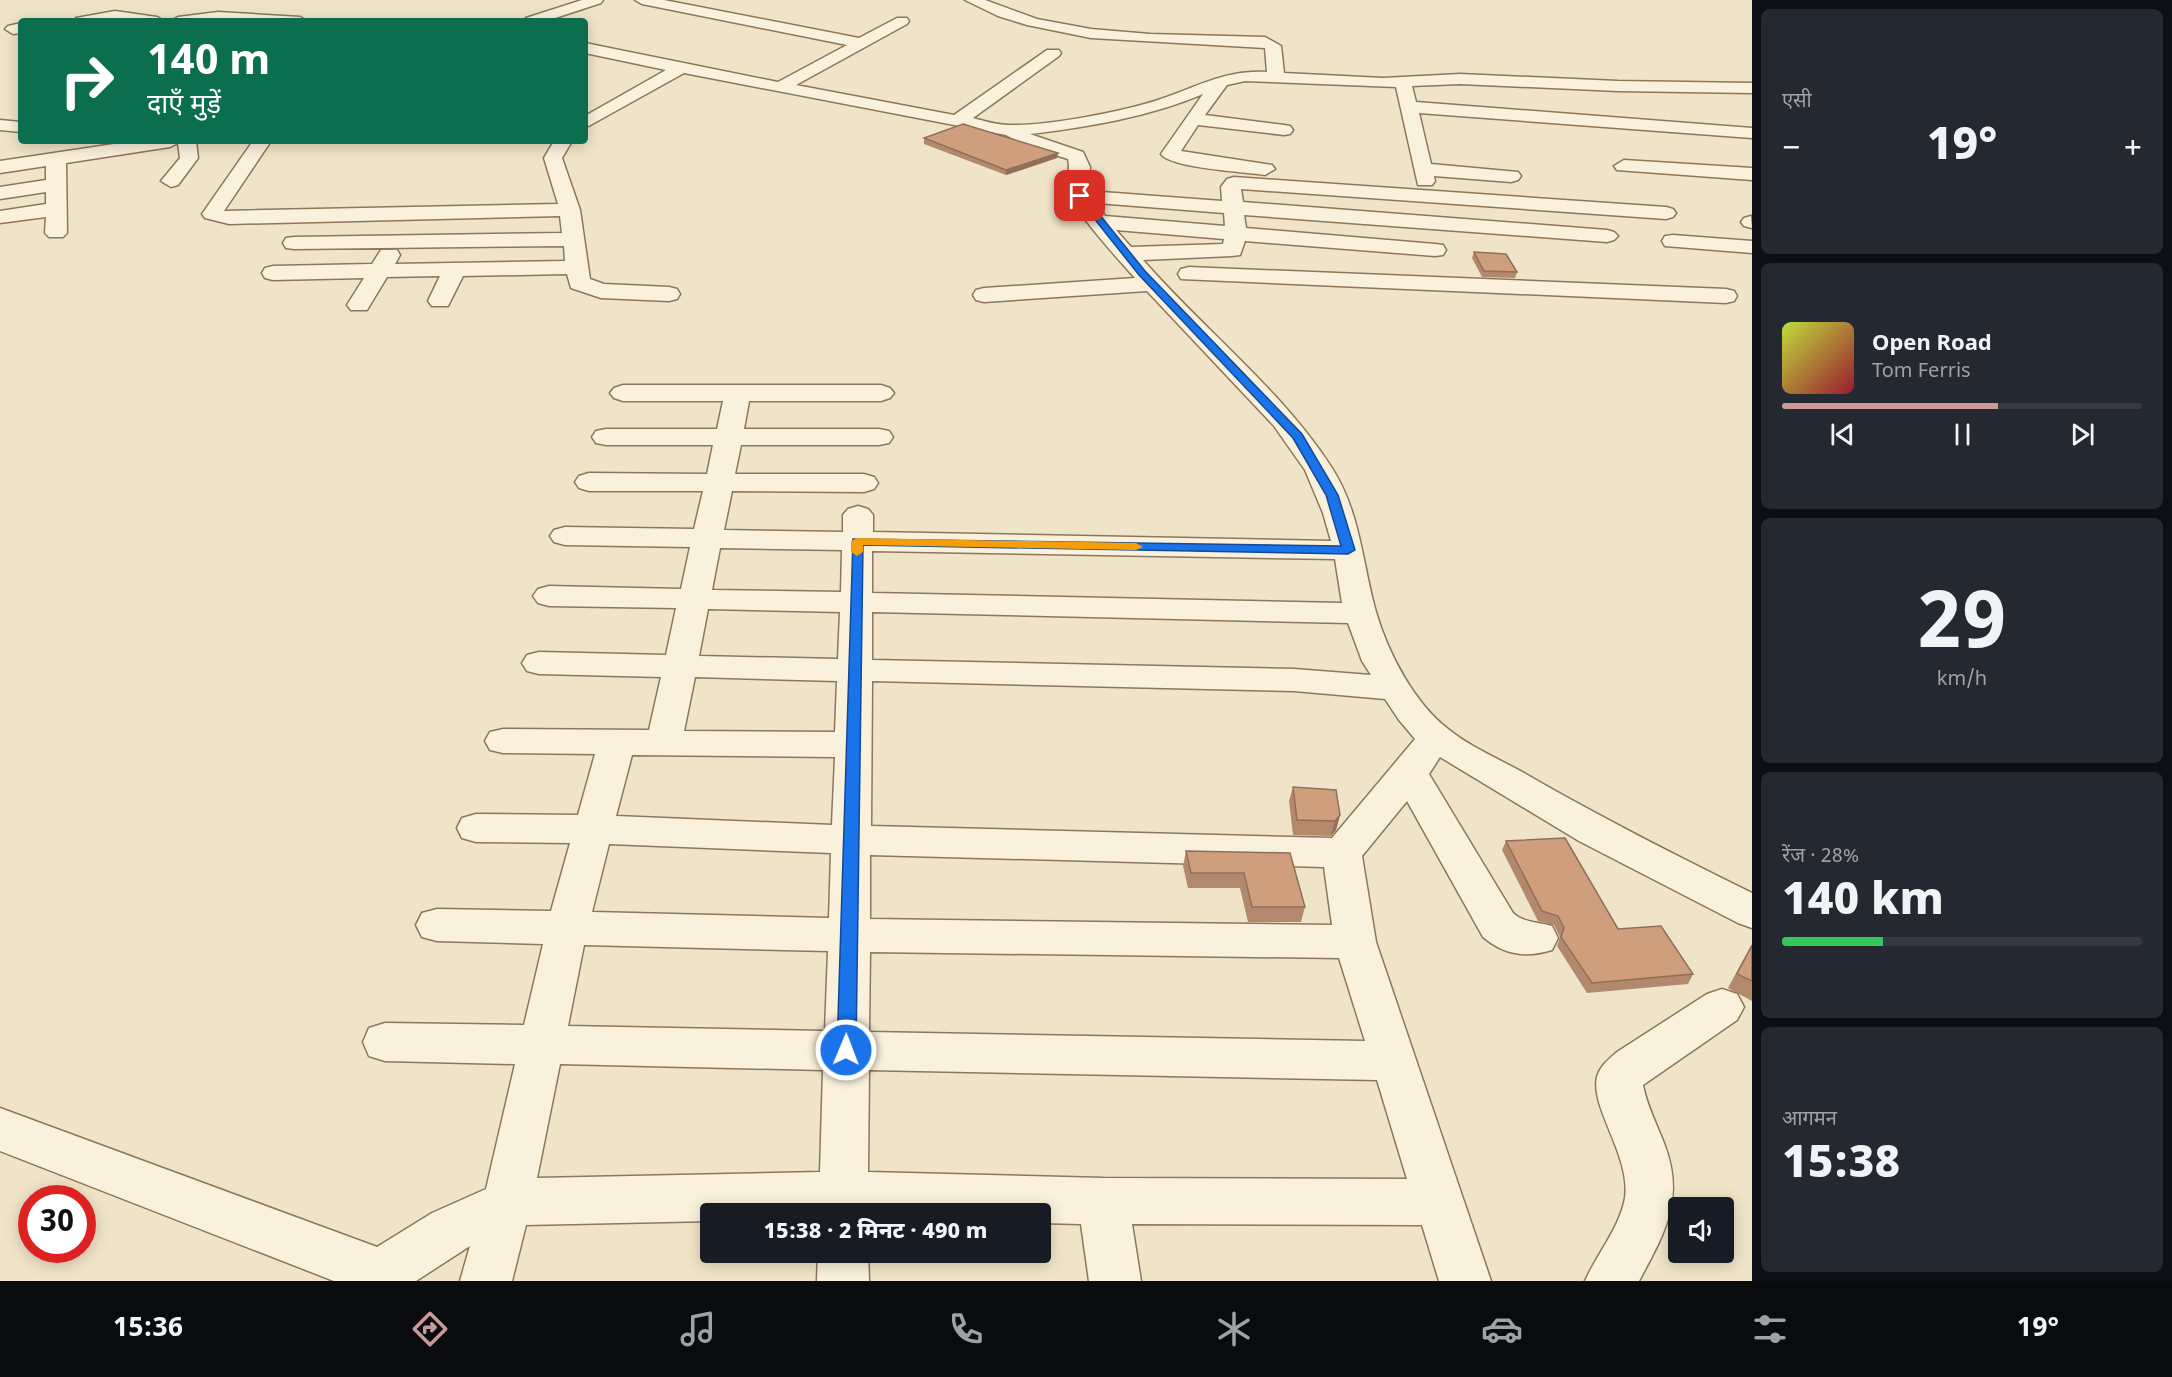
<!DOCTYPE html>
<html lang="hi">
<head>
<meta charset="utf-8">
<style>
  body { margin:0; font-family:Georgia,"Noto Sans Devanagari",serif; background:#242831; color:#f1f3f6; height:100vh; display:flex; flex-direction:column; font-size:22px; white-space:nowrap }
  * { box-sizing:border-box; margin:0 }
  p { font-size:20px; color:#9ea1a6 }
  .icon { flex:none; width:33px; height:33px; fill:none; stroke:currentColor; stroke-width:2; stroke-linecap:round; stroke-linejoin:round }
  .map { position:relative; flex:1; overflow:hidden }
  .side { display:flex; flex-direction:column; gap:9px; padding:9px; background:#0d0f14; width:420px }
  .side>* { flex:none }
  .guide { position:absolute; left:18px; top:18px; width:570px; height:126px; border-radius:6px; box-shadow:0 3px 15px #0003; background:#0b6e4f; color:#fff; overflow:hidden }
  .fabs { position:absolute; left:1668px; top:1197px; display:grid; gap:12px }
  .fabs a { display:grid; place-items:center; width:66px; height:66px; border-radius:6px; background:#171b24; box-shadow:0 3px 15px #0003; font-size:30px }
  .speed { position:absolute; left:18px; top:1185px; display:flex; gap:12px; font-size:30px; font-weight:700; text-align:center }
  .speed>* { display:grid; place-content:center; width:78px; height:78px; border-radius:50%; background:#171b24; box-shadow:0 3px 15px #0003; line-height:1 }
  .speed .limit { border:9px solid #d22; background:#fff; color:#111 }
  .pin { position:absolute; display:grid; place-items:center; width:51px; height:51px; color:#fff; margin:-26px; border-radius:12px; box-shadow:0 3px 9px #0006 }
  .me { position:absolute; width:66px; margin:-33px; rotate:1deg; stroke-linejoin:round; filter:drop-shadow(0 0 4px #0008) }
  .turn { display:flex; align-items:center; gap:21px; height:126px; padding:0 30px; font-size:27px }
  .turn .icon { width:78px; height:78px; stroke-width:2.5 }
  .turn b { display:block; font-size:42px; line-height:51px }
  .big { font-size:45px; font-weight:800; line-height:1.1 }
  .side .card { flex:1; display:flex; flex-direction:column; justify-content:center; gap:9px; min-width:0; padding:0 21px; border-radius:9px; background:#242831 }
  .side .dial { align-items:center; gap:0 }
  .dial b { font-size:78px; line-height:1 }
  .song { display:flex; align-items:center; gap:18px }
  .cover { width:72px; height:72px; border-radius:9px; background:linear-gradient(135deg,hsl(70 70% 55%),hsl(350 70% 35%)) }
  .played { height:6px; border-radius:3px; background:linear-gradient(90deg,#cc999b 60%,#363941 60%) }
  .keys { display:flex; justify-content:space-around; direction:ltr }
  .heat { display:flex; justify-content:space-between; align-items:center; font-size:33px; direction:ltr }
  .charge { height:9px; border-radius:4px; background:linear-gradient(90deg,#34c759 28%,#363941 0) }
  .trip { position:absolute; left:700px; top:1203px; width:351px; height:60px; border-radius:6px; background:#171b24; box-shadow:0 3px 15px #0003; font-weight:800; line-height:60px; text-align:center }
  .menu { display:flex; height:96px; justify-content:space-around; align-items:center; background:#090b0e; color:#9ea1a6 }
  .menu .icon { width:42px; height:42px }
  .menu .current { color:#cc999b }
  .menu b { font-size:27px; color:#f1f3f6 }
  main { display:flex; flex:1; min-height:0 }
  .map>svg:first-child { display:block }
</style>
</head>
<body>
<main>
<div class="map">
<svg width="1752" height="1281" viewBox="0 0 1752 1281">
  <rect width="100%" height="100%" fill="#f0e4c8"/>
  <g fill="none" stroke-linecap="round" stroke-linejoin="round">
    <g stroke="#8d765c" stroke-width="3">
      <g id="minor">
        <polygon points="582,0 603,0 601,3 546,21 524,21 526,18"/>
        <path d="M635 0H664L859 38 897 18H907L909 21 907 24 796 85 954 115 1047 50H1059L1061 53 1059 56 973 118C984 121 997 125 1009 125 1047 126 1121 112 1158 100 1198 87 1223 70 1267 72L1265 48 1091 38 1027 25 998 16 965 0H985L1037 19 1091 29 1150 34 1265 37 1281 46 1284 73 1383 78 1460 74 1618 81 1752 83V93L1618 91 1460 84 1412 86 1416 102 1752 128V138L1419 113 1431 164 1518 172 1521 176 1518 180 1511 182 1434 176 1435 181 1432 185H1418L1396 87 1245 81 1227 85 1205 115 1284 125 1290 126 1293 130 1290 134 1284 135 1198 125 1181 151 1272 165 1275 169 1265 175C1246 172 1170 168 1161 154L1203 94C1148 117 1089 127 1030 134L1083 152 1090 167 1089 191 1222 201 1221 187 1227 179 1234 177 1666 207 1673 209 1676 213 1673 217 1666 219 1241 189 1243 202 1607 230 1614 232 1618 236 1614 240 1607 242 1244 215 1246 228 1435 244 1443 245 1446 250 1443 255 1435 256 1245 241 1240 255 1232 256 1143 260C1204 330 1281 389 1332 468 1361 514 1362 563 1376 612 1388 653 1414 703 1448 729 1470 747 1499 759 1524 773 1598 816 1675 855 1752 893V928L1738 923 1579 841 1440 757 1429 774 1513 913C1524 923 1538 922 1552 926L1558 938 1552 950C1526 958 1504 955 1483 937L1407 801 1362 856 1376 942 1491 1281H1439L1422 1225 1132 1224 1141 1281H1089L1081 1224 1041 1223V1214H711V1221L526 1225 512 1281H460L470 1246 416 1281H334L0 1151V1108L377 1247 432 1213 486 1189 515 1064 385 1061 369 1056 363 1042 369 1028 385 1023 524 1025 543 944 437 941 422 937 416 925 422 913 437 909 551 911 570 843 476 842 462 838 457 828 462 818 476 814 578 815 595 754 503 753 490 750 485 741 490 732 503 729 649 730 661 677 539 674 527 671 522 663 527 655 539 652 666 655 676 608 549 606 538 603 533 596 538 589 549 586 681 589 690 547 565 545 554 542 550 536 554 530 565 527 694 529 703 491H589L579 488 575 482 579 476 589 473 707 474 713 445H606L596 443 592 437 596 431 606 429H717L723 401H623L614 398 610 393 614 388 623 385H881L890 388 894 393 890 398 881 401H749L744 429H879L889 431 893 437 889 443 879 445H741L735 474H864L874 477 878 483 874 489 864 492 732 491 724 530 843 532V515L848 509 858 506 868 509 873 515V532L1331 541 1323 513 1305 470 1274 426 1147 291 984 302 976 300 973 295 976 290 984 288 1135 278C1119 260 1069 206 1067 187 1066 177 1071 170 1068 159L1026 146 1006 135 684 73 585 128V116L666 70 585 53V43L778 82 847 45 642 4ZM1097 203 1224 213 1225 226 1105 216ZM1116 230 1224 239 1223 244 1131 247ZM720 548 842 550 841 592 712 590ZM872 551 1335 559 1342 603 872 593ZM708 609 840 612 838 659 699 656ZM872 612 1348 623 1362 661 1371 675 1294 669 872 660ZM695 677 837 681 835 732 684 731ZM872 681 1294 691 1385 699 1399 720 1415 739 1332 838 871 826ZM632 755 835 757 832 825 616 816ZM609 844 831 853 829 918 592 912ZM870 855 1324 867 1332 925 870 919ZM584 945 828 951 825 1031 568 1026ZM870 952 1339 958 1365 1041 869 1032ZM560 1064 823 1070 820 1172 537 1178ZM869 1070 1377 1080 1407 1179 1103 1178 868 1172Z"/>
        <polygon points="115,11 157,17 164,21 74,21 76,18"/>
        <polygon points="218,12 300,17 307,21 171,21 178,17"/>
        <polygon points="21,23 21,33 13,34 5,29 8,26"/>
        <polygon points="0,120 21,122 21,132 0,130"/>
        <polygon points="134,141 196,141 198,158 178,185 171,187 161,181 180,158 178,143 170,147 66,163 67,233 63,237 49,237 45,233 46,217 0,223 0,211 46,204 46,192 0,199 0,187 46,180 46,166 0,173 0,161"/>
        <polygon points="253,141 271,141 224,211 558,204 544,158 554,141 572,141 562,158 580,210 590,279 604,284 669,287 677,289 680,294 677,299 669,301 601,298 571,288 567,274 463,276 448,306 432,306 428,301 440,276 387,277 367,310 351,310 347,305 364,278 273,280 265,278 262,273 265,268 273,266 372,264 381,250 397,250 400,255 395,264 565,261 564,246 294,249 286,248 283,243 286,238 294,237 562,233 560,216 229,224 205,218 202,214"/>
        <polygon points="1624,160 1752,168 1752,180 1617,170 1614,166"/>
        <polygon points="1751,216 1752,228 1744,226 1741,222 1744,218"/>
        <polygon points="1673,235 1752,241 1752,253 1665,246 1662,241 1665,236"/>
        <polygon points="1189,267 1726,289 1734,291 1737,296 1734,301 1726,303 1181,279 1178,274 1181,269"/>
        <path d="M1722 989 1737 994 1744 1007 1737 1020 1643 1085C1647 1107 1658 1126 1665 1146 1685 1200 1664 1234 1639 1281H1585C1597 1254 1620 1227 1625 1198 1631 1156 1590 1108 1597 1077 1600 1066 1609 1059 1617 1052L1707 994Z"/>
        <polygon points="818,1252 868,1252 869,1281 817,1281"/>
      </g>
    </g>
    <use href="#minor" fill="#faf1dc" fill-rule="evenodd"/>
  </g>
  <g fill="#b2896c">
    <polygon points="924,138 1058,153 1057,158 1006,175 924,144"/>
    <polygon points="1474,252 1517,272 1515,278 1482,277 1472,258"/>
    <polygon points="1293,787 1340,815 1336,830 1331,836 1293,835 1289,801"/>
    <polygon points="1506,841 1618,929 1693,974 1688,984 1587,993 1557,946 1560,937 1554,925 1538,921 1502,850"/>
    <polygon points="1186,851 1290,853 1305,907 1301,922 1248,922 1240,888 1188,888 1183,866"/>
    <polygon points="1752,945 1752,1001 1728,988 1743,960"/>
  </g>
  <g fill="#916f58">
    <polygon points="1058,153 1057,158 1006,175 1006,170"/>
    <polygon points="1340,815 1336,830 1331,836 1335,821"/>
  </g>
  <g fill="#cf9f7d" stroke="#916f58" stroke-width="1.5">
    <polygon points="963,124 1058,153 1006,170 924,138"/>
    <polygon points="1474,252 1506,254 1517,272 1484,271"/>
    <polygon points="1293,787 1336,790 1340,815 1335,821 1297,820"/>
    <polygon points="1565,838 1618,929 1661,926 1693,974 1592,983 1561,937 1564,928 1558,916 1542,911 1506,841"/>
    <polygon points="1186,851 1290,853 1305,907 1252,907 1244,873 1191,873"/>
    <polygon points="1752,945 1752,981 1737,974"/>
  </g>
  <polygon fill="#1a73e8" stroke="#114b97" stroke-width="1.5" points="1077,194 1083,194 1145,271 1302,434 1338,495 1355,550 1348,554 863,545 856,1050 853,1056 846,1058 840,1056 837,1050 853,539 1341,546 1326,495 1293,438 1139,275 1077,197"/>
  <polygon fill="#f59e0b" points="857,538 1136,543 1143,547 1136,550 863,545 863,552 857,556 851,552 851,541"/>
</svg>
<div class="fabs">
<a><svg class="icon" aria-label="sound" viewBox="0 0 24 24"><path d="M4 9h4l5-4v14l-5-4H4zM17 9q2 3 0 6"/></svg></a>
</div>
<div class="speed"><div class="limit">30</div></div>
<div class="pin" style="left:1080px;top:196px;background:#d93025"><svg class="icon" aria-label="arrive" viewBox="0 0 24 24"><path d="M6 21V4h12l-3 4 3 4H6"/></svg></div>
<svg class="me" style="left:846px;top:1050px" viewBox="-20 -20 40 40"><circle r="17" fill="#1a73e8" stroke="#fff" stroke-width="3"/><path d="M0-11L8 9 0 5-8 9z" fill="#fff"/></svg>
<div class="trip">15:38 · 2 मिनट · 490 m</div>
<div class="guide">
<div class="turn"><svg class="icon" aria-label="right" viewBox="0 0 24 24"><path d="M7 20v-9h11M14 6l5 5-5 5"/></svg><div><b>140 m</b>दाएँ मुड़ें</div></div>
</div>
</div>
<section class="side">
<div class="card"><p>एसी</p>
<div class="heat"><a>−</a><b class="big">19°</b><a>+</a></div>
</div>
<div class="card">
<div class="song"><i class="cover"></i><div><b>Open Road</b><p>Tom Ferris</p></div></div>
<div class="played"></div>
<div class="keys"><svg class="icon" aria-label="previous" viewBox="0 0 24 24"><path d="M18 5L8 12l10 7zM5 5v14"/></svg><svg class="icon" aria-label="pause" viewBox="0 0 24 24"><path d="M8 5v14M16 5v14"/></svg><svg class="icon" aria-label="next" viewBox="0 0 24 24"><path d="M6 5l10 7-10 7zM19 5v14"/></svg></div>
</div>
<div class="card dial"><b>29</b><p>km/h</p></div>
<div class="card"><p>रेंज · 28%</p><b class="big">140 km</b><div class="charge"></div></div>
<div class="card"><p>आगमन</p><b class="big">15:38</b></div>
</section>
</main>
<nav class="menu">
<b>15:36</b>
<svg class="icon current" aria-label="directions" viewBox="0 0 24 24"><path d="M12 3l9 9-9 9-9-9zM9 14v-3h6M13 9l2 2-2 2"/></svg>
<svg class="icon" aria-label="music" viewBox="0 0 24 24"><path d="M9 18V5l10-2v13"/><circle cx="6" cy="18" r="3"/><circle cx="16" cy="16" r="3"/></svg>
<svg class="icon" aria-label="phone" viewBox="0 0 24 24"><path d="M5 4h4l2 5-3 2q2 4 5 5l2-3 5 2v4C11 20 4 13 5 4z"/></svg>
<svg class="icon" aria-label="climate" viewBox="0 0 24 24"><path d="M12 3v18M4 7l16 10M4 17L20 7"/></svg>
<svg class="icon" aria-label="car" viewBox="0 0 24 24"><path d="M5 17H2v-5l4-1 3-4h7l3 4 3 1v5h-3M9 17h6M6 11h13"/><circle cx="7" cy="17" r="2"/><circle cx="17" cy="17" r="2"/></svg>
<svg class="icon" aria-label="filters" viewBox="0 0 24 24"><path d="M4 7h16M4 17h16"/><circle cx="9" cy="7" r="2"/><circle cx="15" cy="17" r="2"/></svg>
<b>19°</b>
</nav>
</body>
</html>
